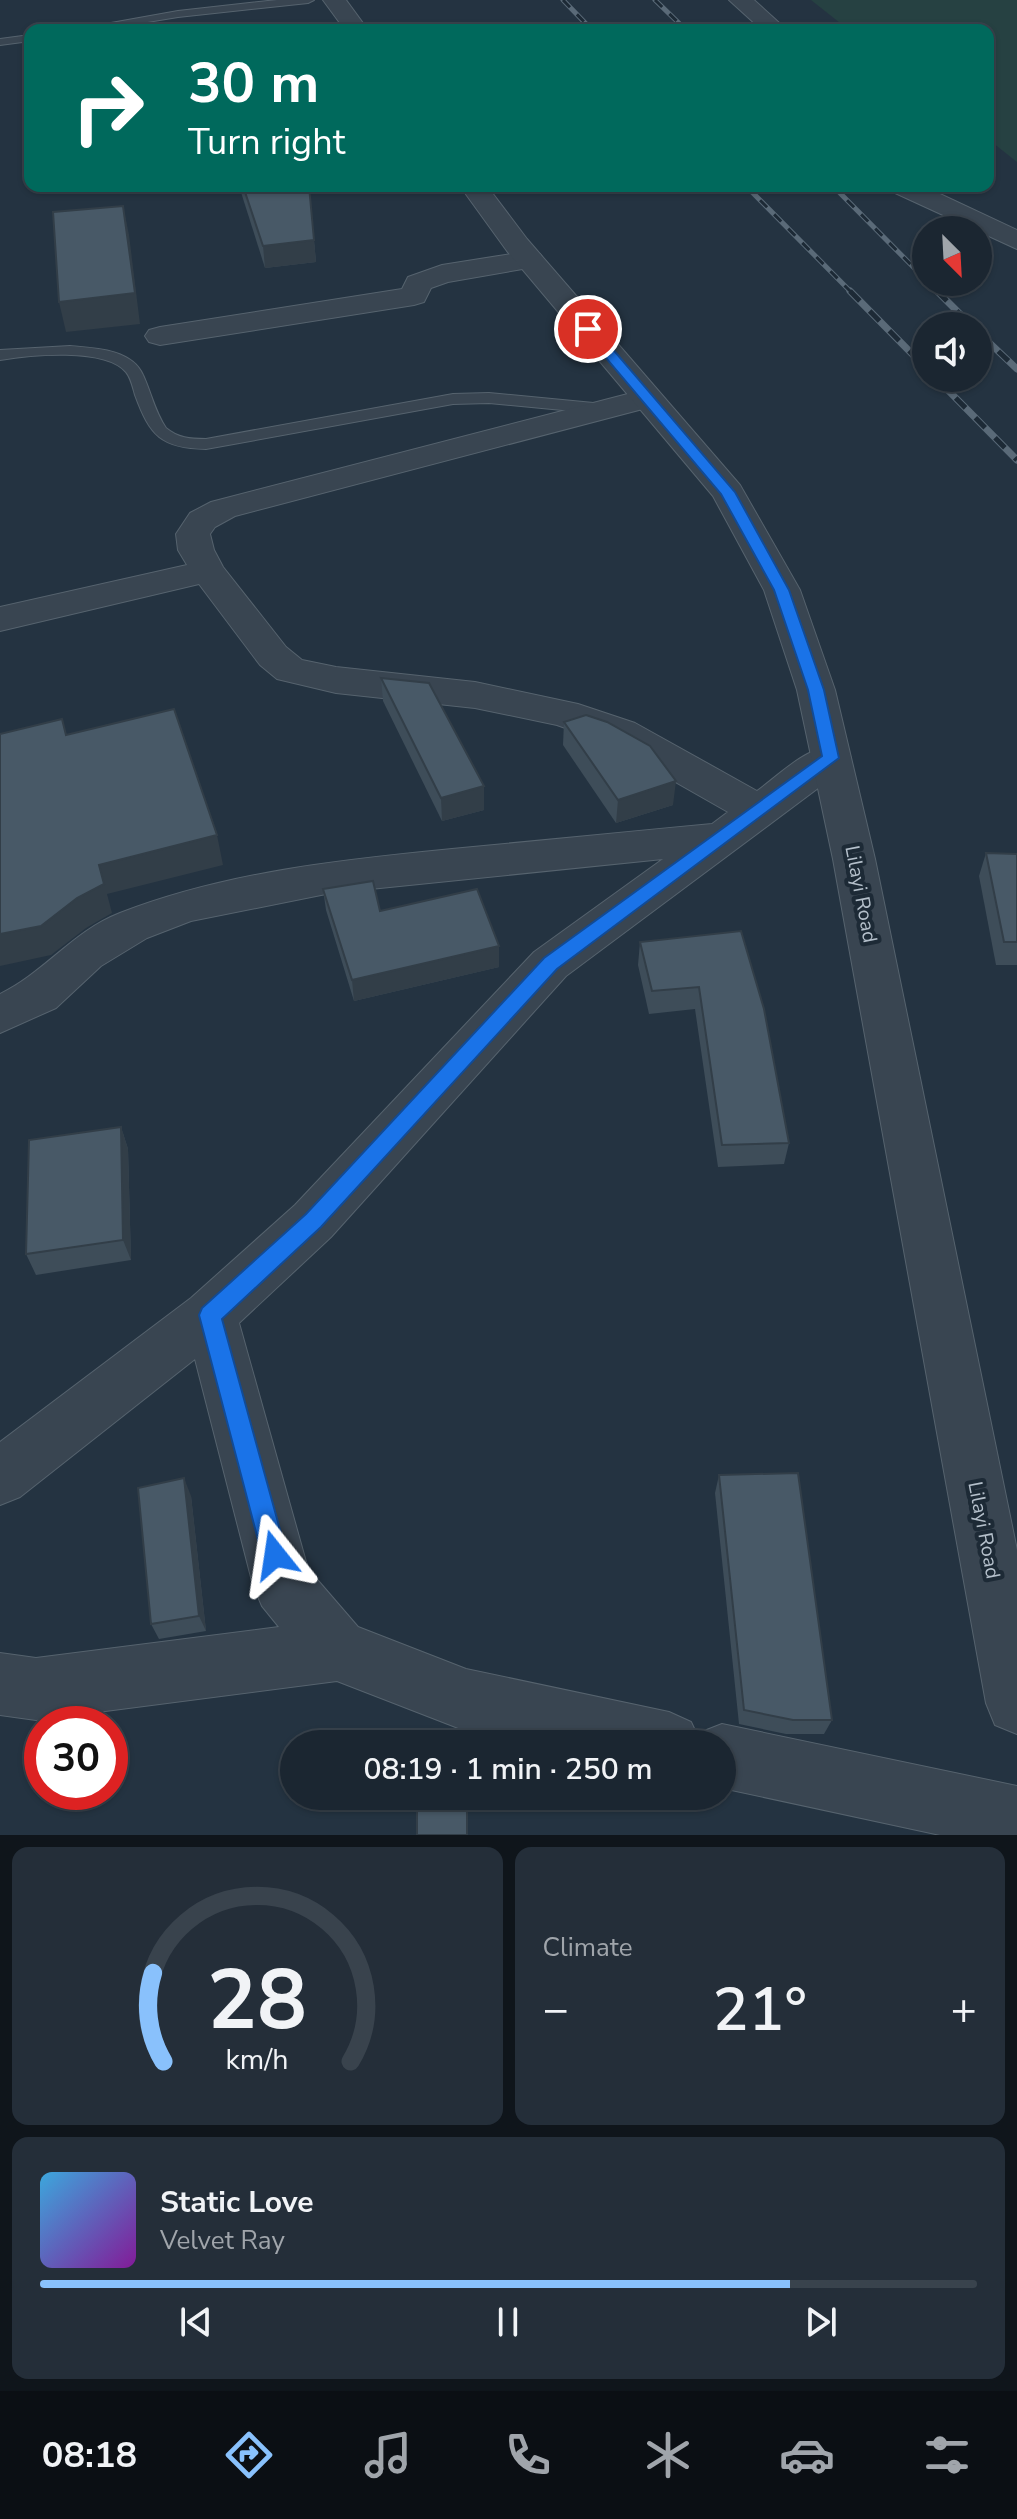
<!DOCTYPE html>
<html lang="en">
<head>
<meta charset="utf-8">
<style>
  body { margin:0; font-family:"Nunito Sans",sans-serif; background:#242e39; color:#f1f3f6; height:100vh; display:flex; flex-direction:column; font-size:30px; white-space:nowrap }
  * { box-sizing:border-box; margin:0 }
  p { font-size:26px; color:#a0a5ab }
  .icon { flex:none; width:44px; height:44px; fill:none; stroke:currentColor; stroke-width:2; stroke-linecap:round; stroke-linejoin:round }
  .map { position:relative; height:1835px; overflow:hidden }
  .panel { display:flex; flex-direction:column; gap:12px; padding:12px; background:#0f151b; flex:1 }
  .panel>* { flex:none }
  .guide { position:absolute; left:24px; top:24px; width:970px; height:168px; border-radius:16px; box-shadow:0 2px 6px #0004,0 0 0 2px #39434d; background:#00695c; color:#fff; overflow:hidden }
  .needle { width:52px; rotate:156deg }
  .tools { position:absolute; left:912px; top:216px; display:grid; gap:16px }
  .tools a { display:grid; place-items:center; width:80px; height:80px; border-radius:50%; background:#1b2631; box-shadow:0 2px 6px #0004,0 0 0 2px #39434d; font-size:40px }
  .speed { position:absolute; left:24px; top:1706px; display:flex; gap:16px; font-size:40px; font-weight:700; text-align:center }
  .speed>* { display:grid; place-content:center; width:104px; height:104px; border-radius:50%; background:#1b2631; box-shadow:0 2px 6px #0004,0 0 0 2px #39434d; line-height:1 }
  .speed .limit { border:12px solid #d22; background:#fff; color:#111 }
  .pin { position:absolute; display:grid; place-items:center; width:68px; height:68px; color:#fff; margin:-34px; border:4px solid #fff; border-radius:50%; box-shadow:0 2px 8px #0007 }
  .me { position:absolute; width:88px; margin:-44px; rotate:345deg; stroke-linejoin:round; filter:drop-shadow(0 0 6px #0008) }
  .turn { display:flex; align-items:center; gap:28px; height:168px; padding:0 32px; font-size:36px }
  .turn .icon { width:104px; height:104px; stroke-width:2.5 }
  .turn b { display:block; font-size:56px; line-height:68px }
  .big { font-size:60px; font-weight:600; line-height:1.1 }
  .panel .tile { flex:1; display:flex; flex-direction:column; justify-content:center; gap:12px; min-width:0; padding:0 28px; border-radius:16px; background:#242e39 }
  .panel .dial { align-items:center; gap:0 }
  .dial svg { height:208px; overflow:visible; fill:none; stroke:#39434d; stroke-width:7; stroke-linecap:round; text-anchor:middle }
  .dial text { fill:#f1f3f6; stroke:none }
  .song { display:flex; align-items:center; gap:24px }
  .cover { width:96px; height:96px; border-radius:12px; background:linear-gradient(135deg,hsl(200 70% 55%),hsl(290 70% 35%)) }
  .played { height:8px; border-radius:4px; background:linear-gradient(90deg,#89c1fc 80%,#39434d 80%) }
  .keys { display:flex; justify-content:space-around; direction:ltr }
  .heat { display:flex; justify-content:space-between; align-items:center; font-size:44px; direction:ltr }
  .panel .tiles { flex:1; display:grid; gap:12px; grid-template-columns:1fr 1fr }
  .tile:last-child { grid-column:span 2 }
  .trip { position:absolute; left:280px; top:1730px; width:456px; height:80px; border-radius:40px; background:#1b2631; box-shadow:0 2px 6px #0004,0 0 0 2px #39434d; font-weight:600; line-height:80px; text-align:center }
  .tabs { display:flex; height:128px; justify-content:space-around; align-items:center; background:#0b0f14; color:#a0a5ab }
  .tabs .icon { width:56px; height:56px }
  .tabs .selected { color:#89c1fc }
  .tabs b { font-size:36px; color:#f1f3f6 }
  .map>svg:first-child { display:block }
</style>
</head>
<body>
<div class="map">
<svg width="1017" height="1835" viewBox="0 0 1017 1835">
  <rect width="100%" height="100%" fill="#243341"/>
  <polygon fill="#264142" points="811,0 1017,0 1017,162 988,139 988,30 849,30"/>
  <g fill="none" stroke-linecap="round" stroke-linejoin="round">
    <g stroke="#56636e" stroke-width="2">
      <g id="service">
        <polygon points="277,0 314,0 308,3 178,17 99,30 72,30 178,11"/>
        <polygon points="30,35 30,41 0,45 0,39"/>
        <path d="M70 346C94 348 132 349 143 375 151 392 155 412 166 428 178 438 190 439 206 439L453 394 489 393 604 404 612 409 604 414 489 403 453 404 206 449C161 448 150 436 135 395 133 388 131 378 126 372 105 347 29 355 0 360V350Z"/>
      </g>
    </g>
    <g stroke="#56636e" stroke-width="2">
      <g id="minor">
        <polygon points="729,0 754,0 787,30 762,30"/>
        <polygon points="889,186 923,186 1017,230 1017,249 893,192"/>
        <polygon points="530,251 540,254 544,260 540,266 448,282 431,288 424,302 414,305 160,345 149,342 145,336 149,330 160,327 402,289 408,277 442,265"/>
        <path d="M647 389 658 391 663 398 658 405 235 516 215 527 210 534 214 550 223 567 286 647 302 660 336 667 475 682 578 704 635 723 757 791C782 773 813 739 845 748L851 758 845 768 566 976 331 1237 239 1323 308 1569 358 1627 466 1669 669 1712 691 1722 698 1737 699 1733 722 1724 1017 1786V1835H940L722 1788V1744H524L466 1731 337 1681 36 1720 0 1715V1653L36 1658 279 1627 262 1606 253 1585 195 1359 20 1497 0 1505V1442L191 1298 295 1205 534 952 663 859 331 893 191 921 147 938 101 966 56 1008 0 1033V994C44 973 73 931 120 913 226 872 340 860 452 849 539 841 625 832 712 824L728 812 607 743 557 725 475 708 336 693 277 679 260 665 199 584 0 631V607L187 565 178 550 176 534 190 513 211 502Z"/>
      </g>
    </g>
    <g stroke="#56636e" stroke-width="2">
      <g id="tertiary">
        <polygon points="323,0 346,0 368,30 345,30"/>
        <polygon points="460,186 487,186 527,239 740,485 800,590 835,690 875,859 1017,1550 1017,1734 995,1725 986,1703 833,859 797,690 764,590 713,496 507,251"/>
      </g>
    </g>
    <use href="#service" fill="#394551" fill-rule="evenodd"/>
    <use href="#minor" fill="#394551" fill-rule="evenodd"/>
    <use href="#tertiary" fill="#394551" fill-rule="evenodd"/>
    <g stroke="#5a6a78" stroke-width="5">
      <g id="rail-far1">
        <polyline points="563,0 592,30"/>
        <polyline points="655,0 686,30"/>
        <polyline points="746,186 852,293"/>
        <polyline points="833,186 939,293"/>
      </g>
    </g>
    <g stroke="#5a6a78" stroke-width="7">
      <g id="rail">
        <polyline points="850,291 926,368"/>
        <polyline points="937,291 972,326"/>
        <polyline points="978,332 1017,369"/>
        <polyline points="936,378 1017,460"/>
      </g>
    </g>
    <use href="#rail-far1" stroke="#1d2a36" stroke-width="3" stroke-dasharray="10" stroke-linecap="butt"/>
    <use href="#rail" stroke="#1d2a36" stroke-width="5" stroke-dasharray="14" stroke-linecap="butt"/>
  </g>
  <g fill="#3e4d59">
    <polygon points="239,186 309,186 316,262 265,268"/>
    <polygon points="381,678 484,810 442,821 383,701"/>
    <polygon points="564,722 673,805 616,823 563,745"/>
    <polygon points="986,853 1017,854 1017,965 996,965 979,876"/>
    <polygon points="323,889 380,911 499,946 499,967 354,1001 326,910"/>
    <polygon points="741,931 789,1143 784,1164 718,1167 695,1009 649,1014 638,965 640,942"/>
    <polygon points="121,1127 128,1149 131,1260 36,1275 26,1254"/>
    <polygon points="719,1475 832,1720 824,1734 786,1734 739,1724 715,1493"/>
    <polygon points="191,1496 206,1631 159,1639 151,1624"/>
  </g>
  <g fill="#323e48">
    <polygon points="123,206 129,235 140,324 66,332 59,302"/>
    <polygon points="314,240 316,262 265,268 263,246"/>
    <polygon points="676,781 673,805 616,823 618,800"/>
    <polygon points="484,786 484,810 442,821 441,798"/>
    <polygon points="217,835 223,865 107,894 112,913 86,928 51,955 0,966 0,934 99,865"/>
    <polygon points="499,946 499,967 354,1001 352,980"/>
    <polygon points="121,1127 128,1149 131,1260 123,1240"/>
    <polygon points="184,1478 191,1496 206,1631 199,1616"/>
  </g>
  <g fill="#485967" stroke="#323e48" stroke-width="2">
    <polygon points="243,186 309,186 314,240 263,246"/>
    <polygon points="123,206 135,293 59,302 53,212"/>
    <polygon points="381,678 429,683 484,786 441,798"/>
    <polygon points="174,709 217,835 99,865 104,884 77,898 41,926 0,934 0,734 62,719 66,735"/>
    <polygon points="586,715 607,722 650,746 676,781 618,800 564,722"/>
    <polygon points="986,853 1017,854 1017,942 1004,942"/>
    <polygon points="373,881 380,911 477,889 499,946 352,980 323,889"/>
    <polygon points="741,931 764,1009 789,1143 722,1145 699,987 652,991 640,942"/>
    <polygon points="121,1127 123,1240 26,1254 29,1140"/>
    <polygon points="798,1473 832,1720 793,1720 744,1710 719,1475"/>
    <polygon points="184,1478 199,1616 151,1624 138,1488"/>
    <polygon points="466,1742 466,1744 426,1744"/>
    <rect x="417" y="1796" width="50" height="39"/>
  </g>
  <polygon fill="#1a73e8" stroke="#114b97" stroke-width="2" points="584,326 593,326 735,492 789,590 824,690 839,758 557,969 321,1227 222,1319 287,1555 283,1564 275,1567 266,1564 262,1555 199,1315 202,1308 306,1214 544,958 822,756 808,690 774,590 721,494 584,332"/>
  <g text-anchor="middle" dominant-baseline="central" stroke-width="8" stroke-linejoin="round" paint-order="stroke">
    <g font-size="20" fill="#b5c0cb" stroke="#1d2a36">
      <text transform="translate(861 894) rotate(79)">Lilayi Road</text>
      <text transform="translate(984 1530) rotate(79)">Lilayi Road</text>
    </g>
  </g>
</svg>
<div class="tools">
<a><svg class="needle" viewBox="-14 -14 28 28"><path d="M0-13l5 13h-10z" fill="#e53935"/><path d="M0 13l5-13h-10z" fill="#a0a5ab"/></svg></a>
<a><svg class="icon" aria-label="sound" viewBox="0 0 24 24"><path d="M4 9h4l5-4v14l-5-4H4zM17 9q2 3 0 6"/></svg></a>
</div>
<div class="speed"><div class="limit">30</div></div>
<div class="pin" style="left:588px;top:329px;background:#d93025"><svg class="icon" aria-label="arrive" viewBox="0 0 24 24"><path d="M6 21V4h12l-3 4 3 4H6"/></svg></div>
<svg class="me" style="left:275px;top:1555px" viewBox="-20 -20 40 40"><path d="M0-17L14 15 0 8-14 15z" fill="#1a73e8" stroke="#fff" stroke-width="4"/></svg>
<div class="trip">08:19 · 1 min · 250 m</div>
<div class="guide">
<div class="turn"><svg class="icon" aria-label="right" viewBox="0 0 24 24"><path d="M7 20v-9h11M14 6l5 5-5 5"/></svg><div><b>30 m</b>Turn right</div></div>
</div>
</div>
<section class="panel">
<div class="tiles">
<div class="tile dial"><svg viewBox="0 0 100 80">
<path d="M14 69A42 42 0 1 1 86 69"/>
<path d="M14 69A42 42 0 0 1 10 35" stroke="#89c1fc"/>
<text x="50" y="56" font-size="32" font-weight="700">28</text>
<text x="50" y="72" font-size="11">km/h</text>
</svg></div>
<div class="tile"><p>Climate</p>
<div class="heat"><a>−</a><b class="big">21°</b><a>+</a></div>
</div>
<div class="tile">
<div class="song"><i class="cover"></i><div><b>Static Love</b><p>Velvet Ray</p></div></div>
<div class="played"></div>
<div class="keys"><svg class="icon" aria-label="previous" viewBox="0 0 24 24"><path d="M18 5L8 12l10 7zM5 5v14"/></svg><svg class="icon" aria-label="pause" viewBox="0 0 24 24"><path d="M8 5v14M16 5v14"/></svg><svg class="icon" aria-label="next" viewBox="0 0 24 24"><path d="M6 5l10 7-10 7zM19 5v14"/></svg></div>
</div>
</div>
</section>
<nav class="tabs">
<b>08:18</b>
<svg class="icon selected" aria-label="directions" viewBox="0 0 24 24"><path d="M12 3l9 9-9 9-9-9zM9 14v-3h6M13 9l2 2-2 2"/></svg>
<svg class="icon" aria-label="music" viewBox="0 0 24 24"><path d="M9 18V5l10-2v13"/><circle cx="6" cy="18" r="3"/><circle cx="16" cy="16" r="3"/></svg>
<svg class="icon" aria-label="phone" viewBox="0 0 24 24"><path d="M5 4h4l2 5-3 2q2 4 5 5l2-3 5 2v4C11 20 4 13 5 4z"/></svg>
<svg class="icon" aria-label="climate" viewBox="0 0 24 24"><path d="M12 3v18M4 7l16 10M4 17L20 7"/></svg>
<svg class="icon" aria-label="car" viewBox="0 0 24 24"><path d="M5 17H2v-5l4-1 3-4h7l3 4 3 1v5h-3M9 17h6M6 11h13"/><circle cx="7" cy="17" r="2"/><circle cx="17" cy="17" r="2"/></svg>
<svg class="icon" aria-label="filters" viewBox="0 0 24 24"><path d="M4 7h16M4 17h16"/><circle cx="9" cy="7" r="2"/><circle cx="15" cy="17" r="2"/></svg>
</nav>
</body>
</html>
